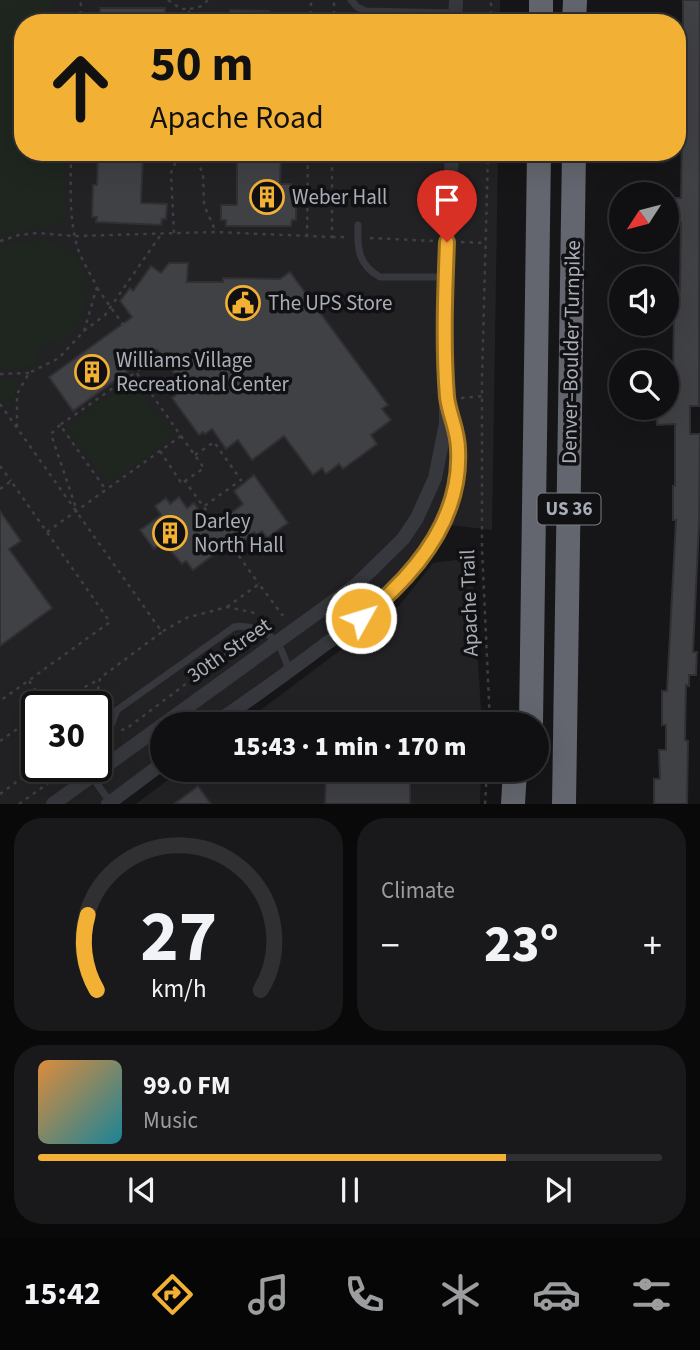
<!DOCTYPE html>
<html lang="en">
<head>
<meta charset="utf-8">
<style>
  body { margin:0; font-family:"Source Sans 3",sans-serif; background:#19191b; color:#f1f3f6; height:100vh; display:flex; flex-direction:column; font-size:26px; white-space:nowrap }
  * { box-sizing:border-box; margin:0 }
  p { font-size:23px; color:#9c9d9f }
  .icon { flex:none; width:38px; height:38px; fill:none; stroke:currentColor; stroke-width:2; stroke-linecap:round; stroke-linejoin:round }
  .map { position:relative; height:804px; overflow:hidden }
  .details { display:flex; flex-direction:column; gap:14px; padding:14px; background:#09090a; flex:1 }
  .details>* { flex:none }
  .banner { position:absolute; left:14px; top:14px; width:672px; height:147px; border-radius:28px; box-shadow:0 7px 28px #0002,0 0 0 2px #303032; background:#f2b134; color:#111; overflow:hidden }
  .needle { width:46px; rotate:234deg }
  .fabs { position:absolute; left:609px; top:182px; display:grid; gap:14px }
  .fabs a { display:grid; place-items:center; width:70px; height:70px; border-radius:50%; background:#101012; box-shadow:0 7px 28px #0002,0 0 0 2px #303032; font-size:35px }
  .speed { position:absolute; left:21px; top:691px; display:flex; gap:14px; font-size:35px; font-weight:700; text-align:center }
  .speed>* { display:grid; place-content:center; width:91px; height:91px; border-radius:50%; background:#101012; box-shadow:0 7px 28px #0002,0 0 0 2px #303032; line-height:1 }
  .speed .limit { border:4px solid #111; border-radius:10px; background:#fff; color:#111 }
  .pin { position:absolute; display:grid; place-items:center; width:60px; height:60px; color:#fff; margin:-72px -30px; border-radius:50% 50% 50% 0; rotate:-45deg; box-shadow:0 0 7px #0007 }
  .pin .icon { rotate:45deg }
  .me { position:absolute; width:77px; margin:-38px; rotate:51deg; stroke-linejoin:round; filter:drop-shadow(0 0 5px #0008) }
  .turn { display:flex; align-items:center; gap:24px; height:147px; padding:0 21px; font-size:32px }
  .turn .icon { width:91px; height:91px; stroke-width:2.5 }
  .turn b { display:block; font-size:49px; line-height:60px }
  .big { font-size:52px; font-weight:800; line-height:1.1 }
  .details .widget { flex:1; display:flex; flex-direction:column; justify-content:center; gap:10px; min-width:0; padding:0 24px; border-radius:28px; background:#19191b }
  .details .dial { align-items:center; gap:0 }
  .dial svg { height:182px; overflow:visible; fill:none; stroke:#303032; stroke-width:7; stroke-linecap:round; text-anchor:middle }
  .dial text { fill:#f1f3f6; stroke:none }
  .song { display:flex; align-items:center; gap:21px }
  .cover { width:84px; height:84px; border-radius:10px; background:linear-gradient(135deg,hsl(30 70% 55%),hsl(190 70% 35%)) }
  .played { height:7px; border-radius:4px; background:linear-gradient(90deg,#f2b134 75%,#303032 75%) }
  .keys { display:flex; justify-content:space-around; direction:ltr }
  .heat { display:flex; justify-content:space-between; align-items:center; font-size:38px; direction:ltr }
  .details .tiles { flex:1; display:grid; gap:14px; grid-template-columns:1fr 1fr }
  .widget:last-child { grid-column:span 2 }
  .trip { position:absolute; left:150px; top:712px; width:399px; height:70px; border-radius:35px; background:#101012; box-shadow:0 7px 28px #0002,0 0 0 2px #303032; font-weight:800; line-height:70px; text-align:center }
  .menu { display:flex; height:112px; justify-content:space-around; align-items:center; background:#060607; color:#9c9d9f }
  .menu .icon { width:49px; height:49px }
  .menu .current { color:#f2b134 }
  .menu b { font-size:32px; color:#f1f3f6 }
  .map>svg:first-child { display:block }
</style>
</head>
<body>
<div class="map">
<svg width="700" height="804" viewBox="0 0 700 804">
  <rect width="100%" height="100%" fill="#161618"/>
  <g fill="#222225" fill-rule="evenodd">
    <path d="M0 0H500V23H23V152H498L492 530 450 525 393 597 224 724H163V769L115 804H0ZM37 707H96V766H37Z"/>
    <polygon points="471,558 482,724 242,724 399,606 433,563"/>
    <polygon points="181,770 481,770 480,804 136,804"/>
  </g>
  <g fill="#1e261f">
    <polygon points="0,0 49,0 60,23 23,23 23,152 63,152 66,217 56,225 0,235"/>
    <polygon points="45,240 66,248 79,261 88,286 81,322 61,347 55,339 34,354 39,363 11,370 0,368 0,249 11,244"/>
    <polygon points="0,380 21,381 15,389 9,409 0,398"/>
    <polygon points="132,380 173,437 108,484 67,427"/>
  </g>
  <g fill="#404145" stroke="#303034" stroke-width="2">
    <polygon points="683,0 700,0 699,406 690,406 690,434 700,434 699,523 693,652 697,652 696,675 689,675 689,686 686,685 685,740 688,741 687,804 654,804 654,779 660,779 659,750 666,750 666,725 662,725 662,691 667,691 676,520 673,520 673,486 675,486 675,424 657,425 656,408 667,408 667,382 673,382 674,314 667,314 667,291 680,291 681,222 668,221 669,198 681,198 683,80 677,80 677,42 683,42"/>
    <polygon points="100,8 165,8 166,23 99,23"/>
    <polygon points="230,10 269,11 269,23 230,23"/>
    <polygon points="98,152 143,152 141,203 167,204 166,219 162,219 161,225 96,222 97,217 92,217 93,185 97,185"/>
    <polygon points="237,152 281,152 280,184 291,184 291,189 296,188 296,220 292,220 291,226 226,226 226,220 221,220 221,205 237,205"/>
    <polygon points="169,263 188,263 187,282 223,282 223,278 280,279 290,272 388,405 382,409 391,420 371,435 377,444 343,469 339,464 326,474 322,468 313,475 284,436 252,460 238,440 226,449 212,429 205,434 203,432 199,435 172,398 185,388 157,350 73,411 49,377 132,317 120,301 130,288 133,291 151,266 161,273"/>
    <polygon points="254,475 288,523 267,538 262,531 257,535 254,532 236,547 232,541 193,570 186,561 182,564 163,542 154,549 140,530 161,515 155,506 166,498 170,504 179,497 187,508 194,503 211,528 243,504 234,491"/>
    <polygon points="0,511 21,541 9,549 52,608 0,646"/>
    <polygon points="326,770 410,770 410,804 325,804"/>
    <polygon points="198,786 211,804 174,804"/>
  </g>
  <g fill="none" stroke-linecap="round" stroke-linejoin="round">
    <g stroke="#3d3f44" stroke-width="2.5" stroke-dasharray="3.5 5" stroke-linecap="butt">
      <polyline points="168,0 181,9 189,9 189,23"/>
      <polyline points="190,9 202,6 208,0"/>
      <polyline points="80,23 81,0"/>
      <polyline points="311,23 311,0"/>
      <polyline points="334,23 334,0"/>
      <polyline points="491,23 491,0"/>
      <polyline points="193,152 203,174 204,205 216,232"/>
      <polyline points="488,152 482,378 482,548 490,724"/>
      <polyline points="174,233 171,173 180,152"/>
      <polyline points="307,237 308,152"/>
      <polyline points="332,237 346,237"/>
      <polyline points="370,238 434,241"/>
      <polyline points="0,241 19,235 37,233 75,236 216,232 332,237 332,152"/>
      <polyline points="461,242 486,243"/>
      <polyline points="97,288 150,362 136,372"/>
      <polyline points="84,331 105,315 162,233"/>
      <polyline points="0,374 29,373"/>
      <polyline points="461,398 483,396"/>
      <polyline points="0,404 162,632 100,678 95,707"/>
      <polyline points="60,425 51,434 76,508"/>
      <path d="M17 427V394L29 373 59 358 84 331 97 287C91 275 84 264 79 252 68 220 71 185 71 152"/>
      <polyline points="181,436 204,468 185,481"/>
      <polyline points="160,451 182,484 185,481 259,584"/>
      <polyline points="195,455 214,442 241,480 203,507"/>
      <polyline points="0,466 11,481"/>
      <polyline points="0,489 11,481 110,622 0,701"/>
      <polyline points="47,532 181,436 136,372 60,425 106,490"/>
      <polyline points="227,607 259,584 283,616"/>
      <polyline points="163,631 186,618 227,607 255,613 254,617"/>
      <polyline points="29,681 47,706"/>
      <polyline points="47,707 100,679"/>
      <polyline points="121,730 126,729 248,637"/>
      <polyline points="0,741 37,715"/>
      <polyline points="0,794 38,766"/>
      <polyline points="19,804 72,766"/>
      <polyline points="485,804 487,770"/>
    </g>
    <g stroke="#37383d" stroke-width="7">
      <polyline points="351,0 357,7 366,11 455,13"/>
      <path d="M358 225C357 248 358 265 380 277H445"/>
      <path d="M104 764 110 728 117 710 234 627C247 624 269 632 277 643 283 650 286 662 289 671"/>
      <polyline points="92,777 111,803"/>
    </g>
    <g stroke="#37383d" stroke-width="14">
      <polyline points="455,23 456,0"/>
      <path d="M214 724C251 699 287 673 323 646 348 628 377 610 399 587 445 537 471 479 451 411"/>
      <polyline points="53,804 356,585 403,539 417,518 435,478 446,423 446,277 452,152"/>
      <polyline points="108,804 163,763"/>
    </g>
    <g stroke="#63666e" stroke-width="24">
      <polyline points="541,23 541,0"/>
      <polyline points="574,23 575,0"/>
      <polyline points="531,724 539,152"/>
      <polyline points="513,804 515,770"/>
      <polyline points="564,804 574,152"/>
    </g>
  </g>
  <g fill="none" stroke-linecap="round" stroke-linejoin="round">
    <g stroke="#9d7322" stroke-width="18">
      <path id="route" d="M361 618C413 577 462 520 458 449 458 431 449 414 447 397 443 346 445 293 447 242"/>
    </g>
    <use href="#route" stroke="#f2b134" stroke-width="12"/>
  </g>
  <defs>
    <g id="building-ring" transform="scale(1.75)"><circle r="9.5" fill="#111113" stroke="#f2b134" stroke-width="1.5"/><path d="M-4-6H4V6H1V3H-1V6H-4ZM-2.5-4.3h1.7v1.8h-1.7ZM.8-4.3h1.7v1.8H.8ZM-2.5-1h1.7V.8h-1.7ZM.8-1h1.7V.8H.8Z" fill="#f2b134"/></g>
    <g id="civic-ring" transform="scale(1.75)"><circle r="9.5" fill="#111113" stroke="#f2b134" stroke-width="1.5"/><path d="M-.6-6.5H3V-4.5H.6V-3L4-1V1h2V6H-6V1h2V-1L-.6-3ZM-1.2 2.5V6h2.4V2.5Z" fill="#f2b134"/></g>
  </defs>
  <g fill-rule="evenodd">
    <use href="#building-ring" x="267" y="197"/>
    <use href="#civic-ring" x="243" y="303"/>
    <use href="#building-ring" x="92" y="372"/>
    <use href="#building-ring" x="170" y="533"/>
  </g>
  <g text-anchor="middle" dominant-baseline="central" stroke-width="7" stroke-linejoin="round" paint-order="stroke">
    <rect fill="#111113" stroke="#7b7e86" stroke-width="2" x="537.5" y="493.5" width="63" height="31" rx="5"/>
    <g font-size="19" font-weight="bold" fill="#a8adb8">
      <text x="569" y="509">US 36</text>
    </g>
    <g font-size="21" fill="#a8adb8" stroke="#111113" text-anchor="start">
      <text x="292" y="197">Weber Hall</text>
      <text x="268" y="303">The UPS Store</text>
      <text x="116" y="360">Williams Village<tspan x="116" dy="24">Recreational Center</tspan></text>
      <text x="194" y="521">Darley<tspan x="194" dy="24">North Hall</tspan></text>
    </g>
    <g font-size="21" fill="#a8adb8" stroke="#111113">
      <text transform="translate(571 352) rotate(-89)">Denver–Boulder Turnpike</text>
      <text transform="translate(469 603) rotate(-92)">Apache Trail</text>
      <text transform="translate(229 650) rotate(-35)">30th Street</text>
    </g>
  </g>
</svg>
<div class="fabs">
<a><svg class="needle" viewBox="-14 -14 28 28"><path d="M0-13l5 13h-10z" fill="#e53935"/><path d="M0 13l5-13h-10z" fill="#9c9d9f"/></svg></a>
<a><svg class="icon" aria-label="sound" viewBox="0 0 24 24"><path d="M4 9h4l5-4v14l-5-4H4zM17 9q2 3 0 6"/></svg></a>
<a><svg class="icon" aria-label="search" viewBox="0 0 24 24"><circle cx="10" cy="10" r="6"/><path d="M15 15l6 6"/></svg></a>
</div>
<div class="speed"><div class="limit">30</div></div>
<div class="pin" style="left:447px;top:242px;background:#d93025"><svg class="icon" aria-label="arrive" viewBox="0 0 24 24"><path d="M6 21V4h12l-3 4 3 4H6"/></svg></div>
<svg class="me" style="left:361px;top:618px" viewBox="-20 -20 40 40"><circle r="17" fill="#f2b134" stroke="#fff" stroke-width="3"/><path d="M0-11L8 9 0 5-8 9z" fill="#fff"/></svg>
<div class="trip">15:43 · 1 min · 170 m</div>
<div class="banner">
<div class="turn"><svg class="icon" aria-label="ahead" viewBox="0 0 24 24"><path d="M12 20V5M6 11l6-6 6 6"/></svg><div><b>50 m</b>Apache Road</div></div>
</div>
</div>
<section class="details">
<div class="tiles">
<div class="widget dial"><svg viewBox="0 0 100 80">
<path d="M14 69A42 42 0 1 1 86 69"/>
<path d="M14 69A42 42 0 0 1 10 36" stroke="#f2b134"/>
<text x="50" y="56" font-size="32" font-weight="700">27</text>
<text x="50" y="72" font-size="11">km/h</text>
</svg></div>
<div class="widget"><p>Climate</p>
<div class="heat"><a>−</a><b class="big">23°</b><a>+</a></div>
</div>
<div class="widget">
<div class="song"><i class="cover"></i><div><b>99.0 FM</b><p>Music</p></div></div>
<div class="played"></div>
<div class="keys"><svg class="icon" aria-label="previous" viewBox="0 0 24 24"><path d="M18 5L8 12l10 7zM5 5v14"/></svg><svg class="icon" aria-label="pause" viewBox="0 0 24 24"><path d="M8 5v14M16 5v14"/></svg><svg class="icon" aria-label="next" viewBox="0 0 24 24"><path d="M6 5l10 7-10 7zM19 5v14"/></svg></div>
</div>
</div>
</section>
<nav class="menu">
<b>15:42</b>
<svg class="icon current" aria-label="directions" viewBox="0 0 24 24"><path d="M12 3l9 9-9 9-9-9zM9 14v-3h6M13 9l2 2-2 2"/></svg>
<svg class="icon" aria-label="music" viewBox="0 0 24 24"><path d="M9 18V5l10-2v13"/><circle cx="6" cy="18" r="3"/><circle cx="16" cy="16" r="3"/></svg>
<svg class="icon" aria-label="phone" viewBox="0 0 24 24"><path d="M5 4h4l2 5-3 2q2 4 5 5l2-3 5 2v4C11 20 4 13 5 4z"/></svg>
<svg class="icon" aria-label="climate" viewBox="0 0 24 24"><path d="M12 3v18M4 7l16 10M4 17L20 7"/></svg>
<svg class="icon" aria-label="car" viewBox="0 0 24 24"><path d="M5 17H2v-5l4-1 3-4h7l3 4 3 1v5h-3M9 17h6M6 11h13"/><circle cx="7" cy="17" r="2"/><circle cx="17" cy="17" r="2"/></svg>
<svg class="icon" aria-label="filters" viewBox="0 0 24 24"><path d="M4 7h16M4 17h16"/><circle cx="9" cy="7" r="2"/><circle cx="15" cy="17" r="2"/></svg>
</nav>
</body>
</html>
